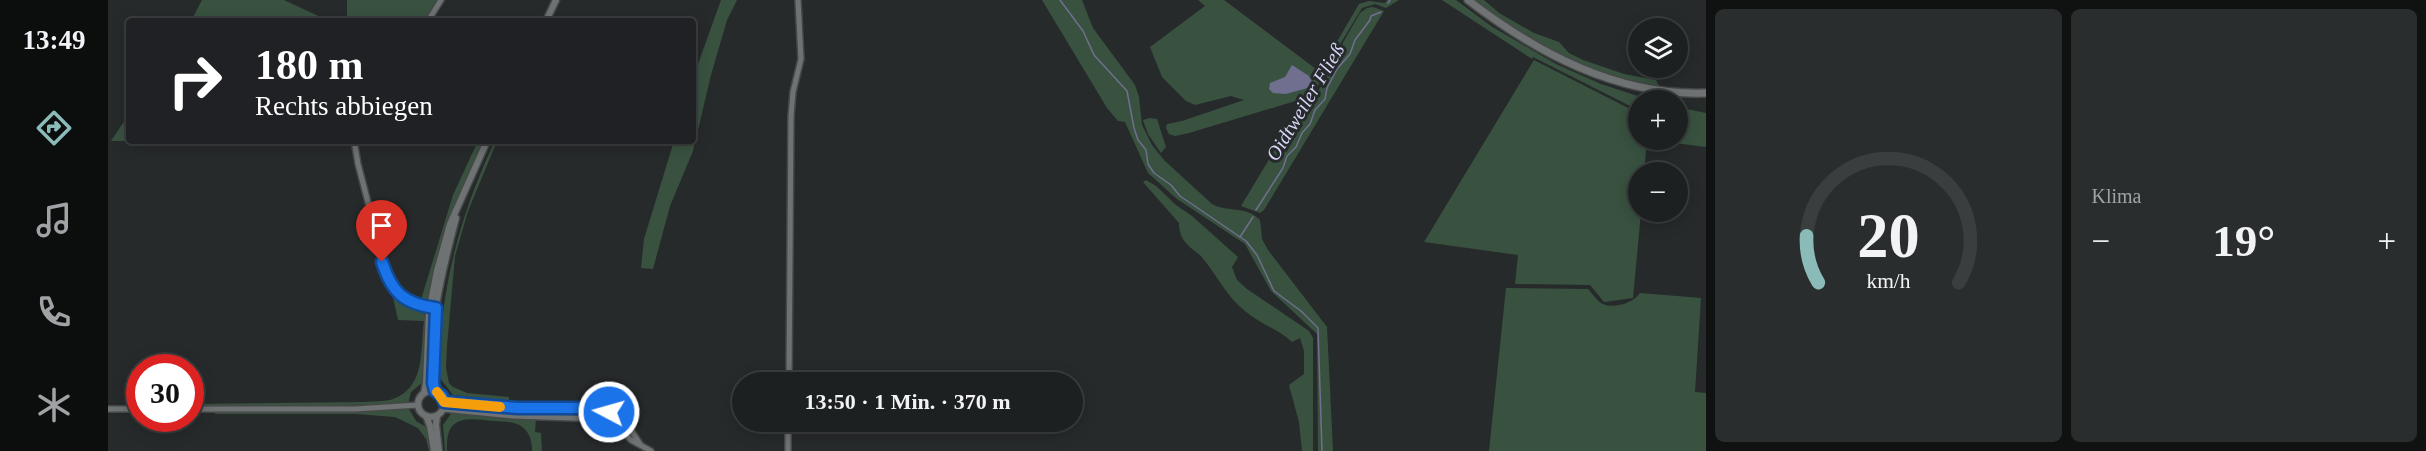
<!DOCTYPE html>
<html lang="de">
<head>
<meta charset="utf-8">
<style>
  body { margin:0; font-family:"Times New Roman",serif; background:#2a2d2d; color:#f1f3f6; height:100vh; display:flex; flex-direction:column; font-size:22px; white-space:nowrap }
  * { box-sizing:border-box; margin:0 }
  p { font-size:20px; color:#a0a3a5 }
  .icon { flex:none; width:33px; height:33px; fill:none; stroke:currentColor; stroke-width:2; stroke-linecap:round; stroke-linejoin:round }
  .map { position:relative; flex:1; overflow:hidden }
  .details { display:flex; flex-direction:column; gap:9px; padding:9px; background:#101212; width:720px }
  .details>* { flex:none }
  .top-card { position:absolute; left:18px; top:18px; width:570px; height:126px; border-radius:6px; box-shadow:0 3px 15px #0003,0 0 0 2px #3b3e3e; background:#202124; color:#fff; overflow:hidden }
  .tools { position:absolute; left:1520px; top:18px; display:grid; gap:12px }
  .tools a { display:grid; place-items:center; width:60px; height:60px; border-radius:50%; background:#1d2020; box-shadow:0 3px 15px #0003,0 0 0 2px #3b3e3e; font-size:30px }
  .speed { position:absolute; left:18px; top:354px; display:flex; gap:12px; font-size:30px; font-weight:700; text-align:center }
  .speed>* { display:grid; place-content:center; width:78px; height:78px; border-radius:50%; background:#1d2020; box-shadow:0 3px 15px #0003,0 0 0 2px #3b3e3e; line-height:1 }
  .speed .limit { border:9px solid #d22; background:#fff; color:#111 }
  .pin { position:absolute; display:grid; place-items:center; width:51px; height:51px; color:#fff; margin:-62px -26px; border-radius:50% 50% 50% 0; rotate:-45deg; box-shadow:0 0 6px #0007 }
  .pin .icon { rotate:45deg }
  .me { position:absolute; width:66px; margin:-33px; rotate:276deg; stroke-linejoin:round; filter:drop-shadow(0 0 4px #0008) }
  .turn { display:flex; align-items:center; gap:21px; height:126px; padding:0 30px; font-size:27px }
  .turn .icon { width:78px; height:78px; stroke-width:2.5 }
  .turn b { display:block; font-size:42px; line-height:51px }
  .big { font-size:45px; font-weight:700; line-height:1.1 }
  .details .card { flex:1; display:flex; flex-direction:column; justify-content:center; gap:9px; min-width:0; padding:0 21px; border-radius:9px; background:#2a2d2d }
  .details .dial { align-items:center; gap:0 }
  .dial svg { height:156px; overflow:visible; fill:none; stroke:#3b3e3e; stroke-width:7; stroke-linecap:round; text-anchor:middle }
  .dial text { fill:#f1f3f6; stroke:none }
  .heat { display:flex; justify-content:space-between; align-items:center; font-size:33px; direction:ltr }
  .details .tiles { flex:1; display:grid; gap:9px; grid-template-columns:repeat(2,1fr) }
  .trip { position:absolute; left:624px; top:372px; width:351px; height:60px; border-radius:30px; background:#1d2020; box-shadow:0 3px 15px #0003,0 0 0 2px #3b3e3e; font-weight:700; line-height:60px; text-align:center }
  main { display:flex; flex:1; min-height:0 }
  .menu { display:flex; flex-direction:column; width:108px; justify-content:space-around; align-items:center; background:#0c0d0d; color:#a0a3a5 }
  .menu .icon { width:42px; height:42px }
  .menu .selected { color:#8bbbb9 }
  .menu b { font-size:27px; color:#f1f3f6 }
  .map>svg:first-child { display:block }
</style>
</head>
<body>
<main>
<nav class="menu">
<b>13:49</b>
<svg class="icon selected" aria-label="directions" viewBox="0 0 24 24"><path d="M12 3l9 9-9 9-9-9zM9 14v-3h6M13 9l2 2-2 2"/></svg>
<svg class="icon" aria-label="music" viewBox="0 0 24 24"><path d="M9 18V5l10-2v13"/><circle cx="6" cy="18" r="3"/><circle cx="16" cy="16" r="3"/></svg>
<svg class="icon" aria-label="phone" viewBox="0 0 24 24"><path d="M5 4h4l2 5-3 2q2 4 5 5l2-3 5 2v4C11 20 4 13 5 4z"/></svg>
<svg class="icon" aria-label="climate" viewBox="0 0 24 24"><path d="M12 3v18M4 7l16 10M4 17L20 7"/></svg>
</nav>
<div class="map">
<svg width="1598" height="451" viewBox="0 0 1598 451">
  <rect width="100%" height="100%" fill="#272a2b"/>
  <g fill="#395240">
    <polygon points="94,0 176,0 221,21 83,21"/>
    <polygon points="239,0 330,0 317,21 239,21"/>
    <polygon points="613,0 629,0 619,20 603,75 585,151 562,206 545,269 533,268 536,239 566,141 585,141 585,78"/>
    <path d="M934 0H974L985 28 1027 85 1031 97 1034 125 1044 145 1057 161 1104 204C1120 213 1138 205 1152 220L1154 239 1160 250 1219 327 1225 451H1210L1209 334 1163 291 1137 244 1069 199 1040 173 1017 122 1010 121 999 108Z"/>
    <polygon points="1090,0 1116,0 1216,75 1204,96 1081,133 1067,136 1061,134 1058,128 1059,124 1074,121 1136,100 1123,96 1087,105 1078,101 1054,77 1042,47 1097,6"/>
    <polygon points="1279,0 1291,0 1278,8 1267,4 1254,8 1223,59 1220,57 1251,4 1261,1 1277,3"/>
    <polygon points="1334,0 1348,0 1383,26 1448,64 1493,84 1542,100 1530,100 1530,110 1425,57 1424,59"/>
    <path d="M1364 0H1376L1391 13 1426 33 1451 42 1461 53 1475 60 1516 74 1548 80 1551 86C1483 76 1419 41 1364 0Z"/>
    <polygon points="1265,7 1276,11 1156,210 1152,213 1133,206 1195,103 1205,98 1212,88 1225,60 1252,13 1259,8"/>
    <polygon points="1426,60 1530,113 1530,140 1539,140 1536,172 1530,172 1530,212 1533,212 1525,298 1496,302 1482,285 1407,284 1410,255 1316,242"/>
    <polygon points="1569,107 1598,113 1598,147 1551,141 1569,140"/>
    <polygon points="21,114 21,141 158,141 3,141"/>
    <polygon points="1042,118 1049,119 1058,147 1053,153 1040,134 1035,120"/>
    <polygon points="370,141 375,141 339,227 320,300 312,303 345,195"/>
    <path d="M387 141H389L360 211 347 256 339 346 338 368 341 383 345 387 359 393 401 397V401L345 395 331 377C331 294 351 216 387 141Z"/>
    <path d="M1038 180 1048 186 1068 205 1084 216 1130 257 1124 267 1129 280 1139 289 1201 331 1205 338V451H1194L1191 422 1181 385 1196 374V351L1192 338 1184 342C1170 329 1152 324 1137 311 1118 296 1109 275 1093 256 1089 252 1083 249 1079 244 1073 238 1071 231 1071 223L1035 182Z"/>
    <path d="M1398 288 1480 289C1485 294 1488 300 1493 303 1504 310 1526 303 1532 293L1593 298 1587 392 1598 393V451H1381Z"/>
    <path d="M284 293 311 308 317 315 319 321 316 381 303 392 300 404 83 407 82 404 257 402C266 401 277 402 285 399 318 387 312 350 316 321L290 320Z"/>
    <polygon points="301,409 308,421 320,428 324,451 321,451 318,439 310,428 287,417 248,414 107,414 108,411 238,412"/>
    <path d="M345 411 428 418 427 432 433 433 434 451H424C424 441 422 432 413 426 406 421 395 422 386 421 359 418 337 414 339 451H337L335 425Z"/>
  </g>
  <polygon fill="#716f8f" points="1184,65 1201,76 1205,84 1203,87 1178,94 1165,93 1161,89 1162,83 1177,77"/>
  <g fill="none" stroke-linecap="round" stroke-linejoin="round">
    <g stroke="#716f8f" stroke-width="1.5">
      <polyline points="952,0 975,31 986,55 1019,91 1026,128 1030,140 1038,150 1040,164 1046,173 1063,185 1072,196 1138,241 1149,255 1166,291 1193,311 1210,328 1214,451"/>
      <polyline points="1280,3 1282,0"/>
      <polyline points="1148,210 1175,168 1179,156 1188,147 1194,133 1202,124 1207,110 1217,99 1219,88 1229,69 1242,54 1247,40 1262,20 1263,16 1273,12"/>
      <polyline points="1132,237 1145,217"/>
    </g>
    <g stroke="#464848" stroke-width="8">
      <g id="minor">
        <polyline points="320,21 333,0"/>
        <path d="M249 141 247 146 250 164 280 279C291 296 303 305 324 307"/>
        <polyline points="681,382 683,116 685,92 693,59 690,0"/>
        <polyline points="336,402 410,408 480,408 498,411 519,424 532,444"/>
        <polyline points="0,409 32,409"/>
        <polyline points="82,409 247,409 310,405"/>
        <polyline points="335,409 405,416 496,419 506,423 523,440 543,451"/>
        <polyline points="680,451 680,422"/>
      </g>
    </g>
    <g stroke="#464848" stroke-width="9">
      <g id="tertiary">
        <polyline points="438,21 448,0"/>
        <circle cx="323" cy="404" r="13"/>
        <path d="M327 391C317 336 334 271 348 218"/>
        <polyline points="316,393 318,383 321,311 329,271 342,224 379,141"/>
        <polyline points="318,416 322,426 326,451"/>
        <polyline points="329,416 328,425 331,451"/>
      </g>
    </g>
    <g stroke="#464848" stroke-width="10">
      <path id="secondary" d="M1360 0C1429 53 1509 96 1598 93"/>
    </g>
    <use href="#minor" stroke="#6e7273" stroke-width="5"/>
    <use href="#tertiary" stroke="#6e7273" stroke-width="6"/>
    <use href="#secondary" stroke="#6e7273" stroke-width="7"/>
  </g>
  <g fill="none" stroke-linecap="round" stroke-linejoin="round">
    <g stroke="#114b97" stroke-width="15">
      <path id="route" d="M274 262C284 293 296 304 328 308L325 383 327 391 334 396 336 402 410 408H480L501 412"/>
    </g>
    <use href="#route" stroke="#1a73e8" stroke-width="10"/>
    <polyline stroke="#f59e0b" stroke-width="10" points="329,392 336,402 392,407"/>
  </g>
  <g text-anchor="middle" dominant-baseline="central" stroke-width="6" stroke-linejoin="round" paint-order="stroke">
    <g font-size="20" font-style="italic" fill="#d7d5f8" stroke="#272a2b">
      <text transform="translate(1197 102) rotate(-59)">Oidtweiler Fließ</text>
    </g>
  </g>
</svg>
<div class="tools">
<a><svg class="icon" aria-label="layers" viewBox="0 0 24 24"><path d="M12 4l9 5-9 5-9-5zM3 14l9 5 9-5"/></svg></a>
<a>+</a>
<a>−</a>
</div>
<div class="speed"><div class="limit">30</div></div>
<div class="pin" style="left:274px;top:262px;background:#d93025"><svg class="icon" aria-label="arrive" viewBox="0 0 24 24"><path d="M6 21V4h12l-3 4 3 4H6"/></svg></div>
<svg class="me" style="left:501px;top:412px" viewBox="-20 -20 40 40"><circle r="17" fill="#1a73e8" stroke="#fff" stroke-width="3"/><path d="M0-11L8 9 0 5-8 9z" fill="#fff"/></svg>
<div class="trip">13:50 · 1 Min. · 370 m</div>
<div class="top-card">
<div class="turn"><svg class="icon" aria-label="right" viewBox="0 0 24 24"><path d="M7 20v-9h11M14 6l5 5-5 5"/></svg><div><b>180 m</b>Rechts abbiegen</div></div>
</div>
</div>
<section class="details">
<div class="tiles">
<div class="card dial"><svg viewBox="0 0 100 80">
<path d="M14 69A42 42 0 1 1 86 69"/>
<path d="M14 69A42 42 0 0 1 8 45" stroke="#8bbbb9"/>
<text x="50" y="56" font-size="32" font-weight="700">20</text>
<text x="50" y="72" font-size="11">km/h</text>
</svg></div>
<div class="card"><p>Klima</p>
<div class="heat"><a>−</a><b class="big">19°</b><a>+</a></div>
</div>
</div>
</section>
</main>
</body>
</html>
